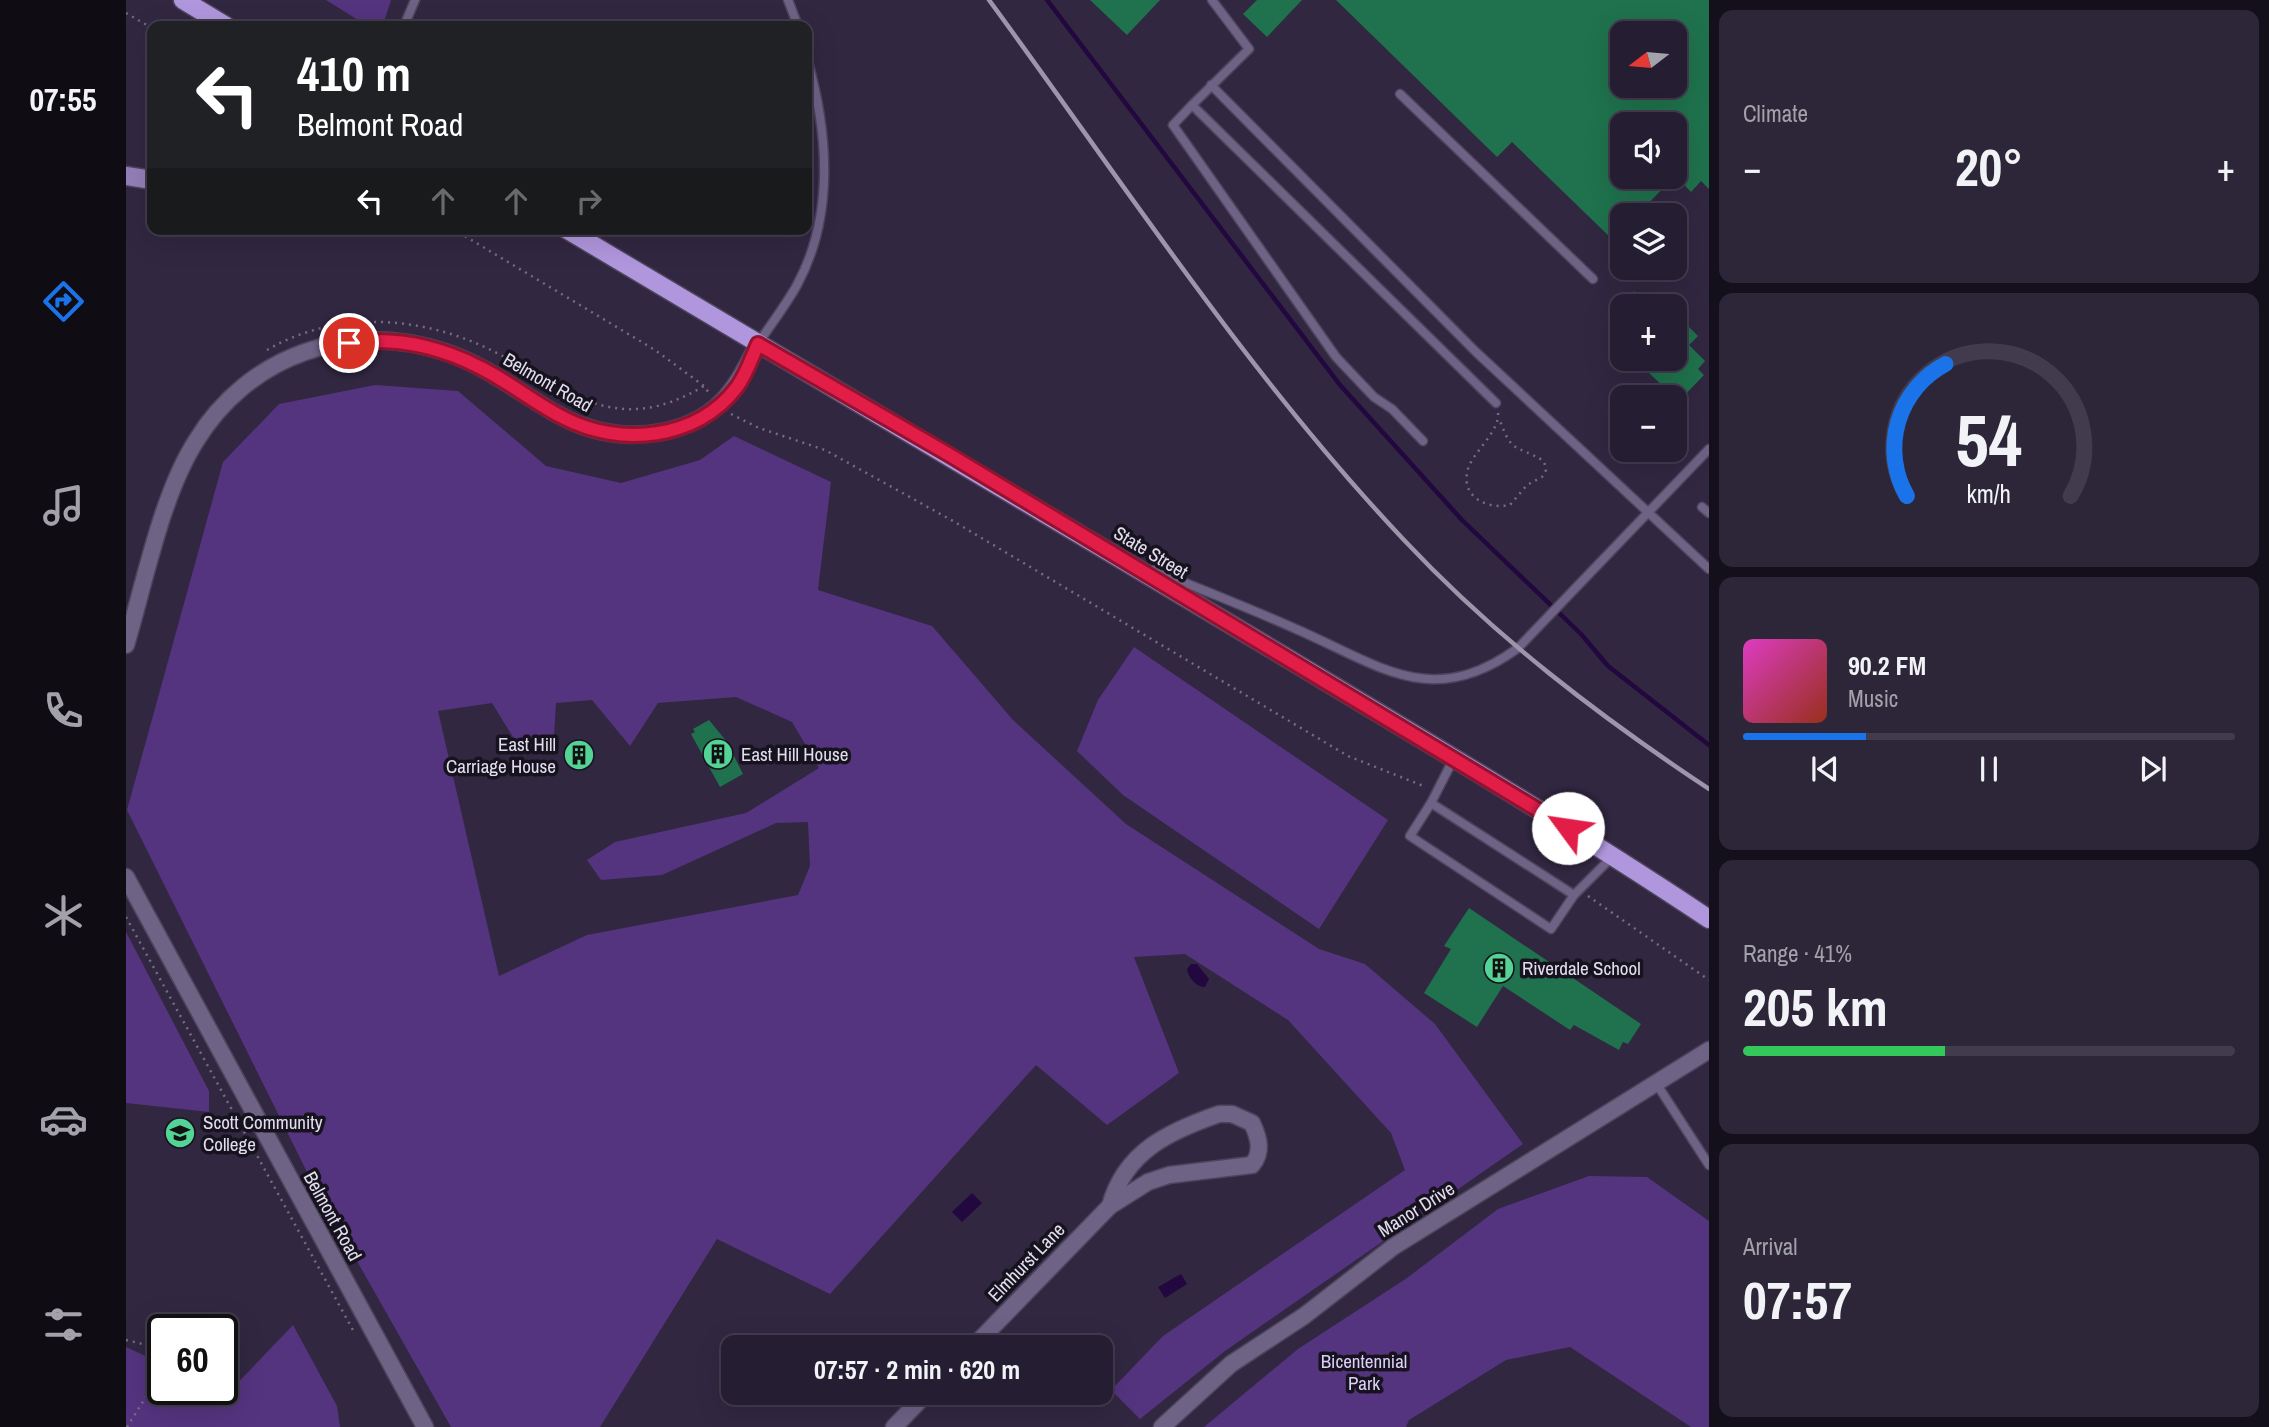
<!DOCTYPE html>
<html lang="en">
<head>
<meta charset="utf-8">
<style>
  body { margin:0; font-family:"Archivo Narrow",sans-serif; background:#2d2639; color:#f1f3f6; height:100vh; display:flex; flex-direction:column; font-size:26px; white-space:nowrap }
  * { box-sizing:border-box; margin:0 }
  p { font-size:23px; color:#a3a2ab }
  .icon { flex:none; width:38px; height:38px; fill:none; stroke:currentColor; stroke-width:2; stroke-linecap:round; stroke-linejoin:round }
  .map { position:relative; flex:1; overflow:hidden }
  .details { display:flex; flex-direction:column; gap:10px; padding:10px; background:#14101b; width:560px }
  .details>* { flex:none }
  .top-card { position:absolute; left:21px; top:21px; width:665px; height:214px; border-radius:14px; box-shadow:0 7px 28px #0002,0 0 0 2px #423b4d; background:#202124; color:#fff; overflow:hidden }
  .needle { width:46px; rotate:254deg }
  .tools { position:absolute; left:1484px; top:21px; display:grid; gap:14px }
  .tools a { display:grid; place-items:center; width:77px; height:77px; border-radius:14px; background:#251d31; box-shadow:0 7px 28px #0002,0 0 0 2px #423b4d; font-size:35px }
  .speed { position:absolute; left:21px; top:1314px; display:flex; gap:14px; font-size:35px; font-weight:700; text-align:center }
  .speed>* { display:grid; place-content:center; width:91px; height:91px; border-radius:50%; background:#251d31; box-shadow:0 7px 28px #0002,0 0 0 2px #423b4d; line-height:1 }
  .speed .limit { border:4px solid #111; border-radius:10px; background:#fff; color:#111 }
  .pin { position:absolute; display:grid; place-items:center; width:60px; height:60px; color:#fff; margin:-30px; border:4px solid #fff; border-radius:50%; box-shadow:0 2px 7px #0007 }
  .me { position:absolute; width:77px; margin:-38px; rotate:301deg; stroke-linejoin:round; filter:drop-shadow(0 0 5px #0008) }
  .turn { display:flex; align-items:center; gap:24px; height:147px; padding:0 35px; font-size:32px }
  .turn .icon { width:91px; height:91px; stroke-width:2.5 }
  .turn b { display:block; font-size:49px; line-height:60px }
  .lanes { display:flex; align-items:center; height:66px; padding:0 35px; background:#0003; justify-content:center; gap:35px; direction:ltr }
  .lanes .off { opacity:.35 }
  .big { font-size:52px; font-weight:700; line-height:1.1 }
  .details .tile { flex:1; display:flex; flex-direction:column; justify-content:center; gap:10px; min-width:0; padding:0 24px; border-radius:14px; background:#2d2639 }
  .details .dial { align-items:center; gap:0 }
  .dial svg { height:182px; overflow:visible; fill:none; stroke:#423b4d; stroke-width:7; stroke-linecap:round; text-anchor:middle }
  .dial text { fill:#f1f3f6; stroke:none }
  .song { display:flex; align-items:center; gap:21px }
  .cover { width:84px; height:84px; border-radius:10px; background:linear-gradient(135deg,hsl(310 70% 55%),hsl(10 70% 35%)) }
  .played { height:7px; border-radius:4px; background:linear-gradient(90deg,#1a73e8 25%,#423b4d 25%) }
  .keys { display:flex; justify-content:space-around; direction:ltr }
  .heat { display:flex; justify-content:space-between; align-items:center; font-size:38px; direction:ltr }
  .charge { height:10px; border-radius:5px; background:linear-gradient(90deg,#34c759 41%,#423b4d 0) }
  .trip { position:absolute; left:595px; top:1335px; width:392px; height:70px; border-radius:14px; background:#251d31; box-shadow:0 7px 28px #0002,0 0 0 2px #423b4d; font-weight:700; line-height:70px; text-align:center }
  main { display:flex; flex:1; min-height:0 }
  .tab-bar { display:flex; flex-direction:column; width:126px; justify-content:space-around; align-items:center; background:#0f0c14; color:#a3a2ab }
  .tab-bar .icon { width:49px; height:49px }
  .tab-bar .active { color:#1a73e8 }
  .tab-bar b { font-size:32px; color:#f1f3f6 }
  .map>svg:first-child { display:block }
</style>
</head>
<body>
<main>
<nav class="tab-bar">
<b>07:55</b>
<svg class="icon active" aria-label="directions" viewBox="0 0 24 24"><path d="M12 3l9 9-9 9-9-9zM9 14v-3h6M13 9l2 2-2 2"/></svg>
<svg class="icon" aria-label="music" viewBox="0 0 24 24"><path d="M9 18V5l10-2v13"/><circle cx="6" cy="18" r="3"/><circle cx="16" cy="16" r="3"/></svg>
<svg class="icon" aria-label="phone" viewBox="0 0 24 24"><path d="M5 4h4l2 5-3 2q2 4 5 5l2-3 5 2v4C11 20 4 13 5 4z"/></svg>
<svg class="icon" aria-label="climate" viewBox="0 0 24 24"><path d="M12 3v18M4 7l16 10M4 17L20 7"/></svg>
<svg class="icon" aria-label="car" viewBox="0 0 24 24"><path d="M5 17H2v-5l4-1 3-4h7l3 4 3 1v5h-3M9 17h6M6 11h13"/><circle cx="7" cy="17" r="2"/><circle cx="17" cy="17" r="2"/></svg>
<svg class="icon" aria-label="filters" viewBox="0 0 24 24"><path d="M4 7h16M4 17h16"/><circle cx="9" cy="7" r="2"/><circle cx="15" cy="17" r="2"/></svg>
</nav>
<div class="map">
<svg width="1583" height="1427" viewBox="0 0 1583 1427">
  <rect width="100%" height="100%" fill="#312741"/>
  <g fill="#54347f" fill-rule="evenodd">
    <polygon points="200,0 265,0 258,22 232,20"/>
    <path d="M249 385 332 391 420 466 495 483 574 460 608 436 705 482 692 590 806 626 887 720 1000 824 1193 949 1239 964 1309 1024 1397 1144 1099 1351 1014 1419 985 1390 1037 1336 1279 1170 1265 1133 1162 1020 1059 954 1008 957 1053 1073 981 1125 910 1065 704 1294 591 1239 474 1427H325L184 1178 1 810 97 462 153 404ZM610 697 666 722 693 768 620 813 489 842 461 860 475 880 536 875 650 823 682 822 684 866 672 895 461 935 373 976 312 711 366 703 395 750 428 736 430 703 466 700 504 746 532 703Z"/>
    <polygon points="1008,647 1262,820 1193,929 997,795 951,751 972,700"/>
    <polygon points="0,932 83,1091 83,1112 0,1103"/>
    <polygon points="1463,1176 1521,1177 1583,1221 1583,1427 1565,1427 1444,1347 1380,1360 1283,1420 1280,1427 1078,1427 1172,1349 1281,1278 1372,1209"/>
    <polygon points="167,1325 211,1406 214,1427 0,1427 0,1347 37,1364 37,1390 91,1390 101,1394"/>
  </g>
  <g fill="#23073f">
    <path d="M1065 964H1071L1083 979 1079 987C1070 987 1062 977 1061 969Z"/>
    <polygon points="846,1193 856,1203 836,1222 826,1212"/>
    <polygon points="1055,1274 1061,1284 1039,1298 1032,1287"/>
  </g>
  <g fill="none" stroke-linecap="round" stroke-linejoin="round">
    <polyline stroke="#23073f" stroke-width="4.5" points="921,0 1214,385 1336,520 1455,634 1482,666 1583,745"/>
  </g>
  <g fill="#1f724d" fill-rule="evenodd">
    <polygon points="964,0 1034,0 1001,35"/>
    <polygon points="1131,0 1176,0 1141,37 1117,14"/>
    <path d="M1210 0H1583V189L1575 181 1565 192 1549 175V124H1496V177H1548L1511 215H1496V230L1487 240 1386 142 1371 157ZM1496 33H1549V86H1496Z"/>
    <polygon points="1508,291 1524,306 1494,306"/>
    <polygon points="1549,313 1572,336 1563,345 1579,361 1572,369 1578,375 1553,401 1508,359 1549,359"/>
    <polygon points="583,720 601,742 617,774 594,787 565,734 569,732 567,729"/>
    <polygon points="441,745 466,747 465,764 440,763"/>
    <polygon points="1343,908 1515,1024 1502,1044 1497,1042 1493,1050 1448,1025 1444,1030 1377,986 1351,1027 1298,993 1325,949 1318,946"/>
  </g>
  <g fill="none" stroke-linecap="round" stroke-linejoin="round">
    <g stroke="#4d445d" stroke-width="11">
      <g id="lane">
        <polyline points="662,0 672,26"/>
        <polyline points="1086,0 1123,49 1066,105 1370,403"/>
        <polyline points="278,26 289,0"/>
        <polyline points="1085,85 1350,352 1583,569"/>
        <polyline points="1274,94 1467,279"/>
        <polyline points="1066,105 1047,125 1210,357 1248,397 1266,409 1297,441"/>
        <path d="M632 344C645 324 660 305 671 285 709 215 702 131 681 58"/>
        <polyline points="1576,507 1583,513"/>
        <path d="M1027 570C1075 589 1123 608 1170 629 1253 665 1306 711 1392 648L1583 449"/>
        <polyline points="1328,758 1305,803 1448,895 1486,857"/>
        <polyline points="1305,803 1284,836 1425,929 1448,895"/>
        <polyline points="1530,1083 1583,1165"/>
      </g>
    </g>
    <g stroke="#4d445d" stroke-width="19">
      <g id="street">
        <path d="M0 645C19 582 35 496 70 441 95 400 133 368 179 352 225 336 272 337 319 352 400 379 440 450 536 432 591 421 609 391 632 344"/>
        <polyline points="0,877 299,1427"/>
        <path d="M1093 1114H1106L1126 1123C1133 1138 1137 1152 1126 1165L1043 1175 1022 1182 984 1206C999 1151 1044 1131 1093 1114Z"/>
        <polyline points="846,1348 984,1206"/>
        <polyline points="768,1427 801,1393"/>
        <polyline points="1036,1427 1105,1364 1178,1316 1267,1247 1583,1050"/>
      </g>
    </g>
    <g stroke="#4d445d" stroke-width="21">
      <polyline id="secondary" points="0,176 26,180"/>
    </g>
    <g stroke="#4d445d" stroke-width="21">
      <g id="primary">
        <polyline points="57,0 100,26"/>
        <path d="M440 229C680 372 921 514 1161 658 1303 743 1445 827 1583 919"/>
      </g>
    </g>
    <g stroke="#756d83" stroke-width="2.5" stroke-dasharray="2 5" stroke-linecap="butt">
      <polyline points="0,13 26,28"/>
      <polyline points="327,229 529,350 578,386 583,393"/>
      <path d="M141 350C211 309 297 316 367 351 444 390 489 439 578 386"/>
      <path d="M1372 413C1374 430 1349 451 1343 466 1332 495 1359 510 1384 505L1401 485 1416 477 1420 470 1418 461C1389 444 1386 455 1373 418"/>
      <polyline points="605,414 633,428 699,450 827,521 1222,756 1300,787"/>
      <polyline points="1462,896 1583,980"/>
      <polyline points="0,917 228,1332"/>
      <polyline points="0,1340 37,1349"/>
      <polyline points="1,1427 21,1395 37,1385"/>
    </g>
    <use href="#lane" stroke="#6e6285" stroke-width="8"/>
    <use href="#street" stroke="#6e6285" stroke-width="16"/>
    <use href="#secondary" stroke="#937fb7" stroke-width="18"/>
    <use href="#primary" stroke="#b096dd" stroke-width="18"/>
    <path stroke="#9d96ab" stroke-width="4.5" d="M863 0C996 181 1123 376 1278 540 1368 636 1473 716 1583 789"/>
  </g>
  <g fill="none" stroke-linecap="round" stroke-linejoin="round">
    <g stroke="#92132f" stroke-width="18">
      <path id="route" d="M223 343C267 337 311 346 351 366 381 380 408 403 438 418 494 447 571 440 611 387 620 375 626 357 632 344L822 454 1442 828"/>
    </g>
    <use href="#route" stroke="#e11d48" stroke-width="12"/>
  </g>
  <defs>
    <g id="building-disc" transform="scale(1.575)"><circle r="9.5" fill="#54d396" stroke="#17131e"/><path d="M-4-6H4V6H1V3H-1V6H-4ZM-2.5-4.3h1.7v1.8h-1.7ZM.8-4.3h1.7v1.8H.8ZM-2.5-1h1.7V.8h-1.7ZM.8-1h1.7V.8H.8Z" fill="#111"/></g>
    <g id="university-disc" transform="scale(1.575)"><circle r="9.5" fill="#54d396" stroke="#17131e"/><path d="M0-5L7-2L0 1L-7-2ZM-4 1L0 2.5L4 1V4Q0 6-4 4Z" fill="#111"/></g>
  </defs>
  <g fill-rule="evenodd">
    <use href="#building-disc" x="592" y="754"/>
    <use href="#building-disc" x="453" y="755"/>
    <use href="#building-disc" x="1373" y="968"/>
    <use href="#university-disc" x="54" y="1133"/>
  </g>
  <g text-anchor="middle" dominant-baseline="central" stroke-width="7" stroke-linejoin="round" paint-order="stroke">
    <g font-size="19" fill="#e3deef" stroke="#17131e">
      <text transform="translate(422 382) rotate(30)">Belmont Road</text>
      <text transform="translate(1025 552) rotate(31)">State Street</text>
      <text transform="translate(1290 1209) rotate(-32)">Manor Drive</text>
      <text transform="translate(207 1216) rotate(61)">Belmont Road</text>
      <text transform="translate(900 1262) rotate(-46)">Elmhurst Lane</text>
    </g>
    <g font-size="19" fill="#e3deef" stroke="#17131e" text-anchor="start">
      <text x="430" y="744" text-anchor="end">East Hill<tspan x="430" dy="22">Carriage House</tspan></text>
      <text x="615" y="754">East Hill House</text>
      <text x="1396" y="968">Riverdale School</text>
      <text x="77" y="1122">Scott Community<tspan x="77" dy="22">College</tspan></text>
    </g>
    <g font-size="19" fill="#ddcffa" stroke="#17131e">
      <text x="1238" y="1361">Bicentennial<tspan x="1238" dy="22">Park</tspan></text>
    </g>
  </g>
</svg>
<div class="tools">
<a><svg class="needle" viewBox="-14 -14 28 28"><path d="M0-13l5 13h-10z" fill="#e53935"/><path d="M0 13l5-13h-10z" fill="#a3a2ab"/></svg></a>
<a><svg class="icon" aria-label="sound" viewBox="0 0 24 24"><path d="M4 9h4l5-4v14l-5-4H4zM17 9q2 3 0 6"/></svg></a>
<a><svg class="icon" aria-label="layers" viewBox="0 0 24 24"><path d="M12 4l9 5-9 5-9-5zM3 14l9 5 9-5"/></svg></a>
<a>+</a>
<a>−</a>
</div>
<div class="speed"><div class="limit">60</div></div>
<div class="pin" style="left:223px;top:343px;background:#d93025"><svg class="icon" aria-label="arrive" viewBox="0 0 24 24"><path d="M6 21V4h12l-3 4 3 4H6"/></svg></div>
<svg class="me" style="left:1442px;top:828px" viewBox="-20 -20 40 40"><circle r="19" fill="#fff"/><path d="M0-13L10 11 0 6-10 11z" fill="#e11d48"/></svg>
<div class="trip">07:57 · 2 min · 620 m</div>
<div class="top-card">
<div class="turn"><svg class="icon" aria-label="left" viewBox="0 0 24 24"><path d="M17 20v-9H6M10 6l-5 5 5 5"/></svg><div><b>410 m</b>Belmont Road</div></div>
<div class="lanes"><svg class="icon" aria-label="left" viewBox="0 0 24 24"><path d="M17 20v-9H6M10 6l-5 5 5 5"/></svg><svg class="icon off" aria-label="ahead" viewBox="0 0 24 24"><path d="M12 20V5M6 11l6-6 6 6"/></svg><svg class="icon off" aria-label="ahead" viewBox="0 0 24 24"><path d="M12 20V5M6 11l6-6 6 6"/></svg><svg class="icon off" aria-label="right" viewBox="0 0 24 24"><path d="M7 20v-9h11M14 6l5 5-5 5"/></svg></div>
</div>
</div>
<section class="details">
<div class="tile"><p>Climate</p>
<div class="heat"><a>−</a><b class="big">20°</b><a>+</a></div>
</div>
<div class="tile dial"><svg viewBox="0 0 100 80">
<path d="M14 69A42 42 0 1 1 86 69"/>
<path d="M14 69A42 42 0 0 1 31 11" stroke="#1a73e8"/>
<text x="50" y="56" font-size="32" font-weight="700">54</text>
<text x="50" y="72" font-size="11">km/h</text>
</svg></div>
<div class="tile">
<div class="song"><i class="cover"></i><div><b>90.2 FM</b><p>Music</p></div></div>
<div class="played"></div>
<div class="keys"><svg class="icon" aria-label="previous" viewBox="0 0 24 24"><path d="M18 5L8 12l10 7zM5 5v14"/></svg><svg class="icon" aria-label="pause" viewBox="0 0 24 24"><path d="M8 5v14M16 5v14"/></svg><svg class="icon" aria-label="next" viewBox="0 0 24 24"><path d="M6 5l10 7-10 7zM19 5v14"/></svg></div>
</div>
<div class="tile"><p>Range · 41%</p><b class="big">205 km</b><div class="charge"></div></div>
<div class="tile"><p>Arrival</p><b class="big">07:57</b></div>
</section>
</main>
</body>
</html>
